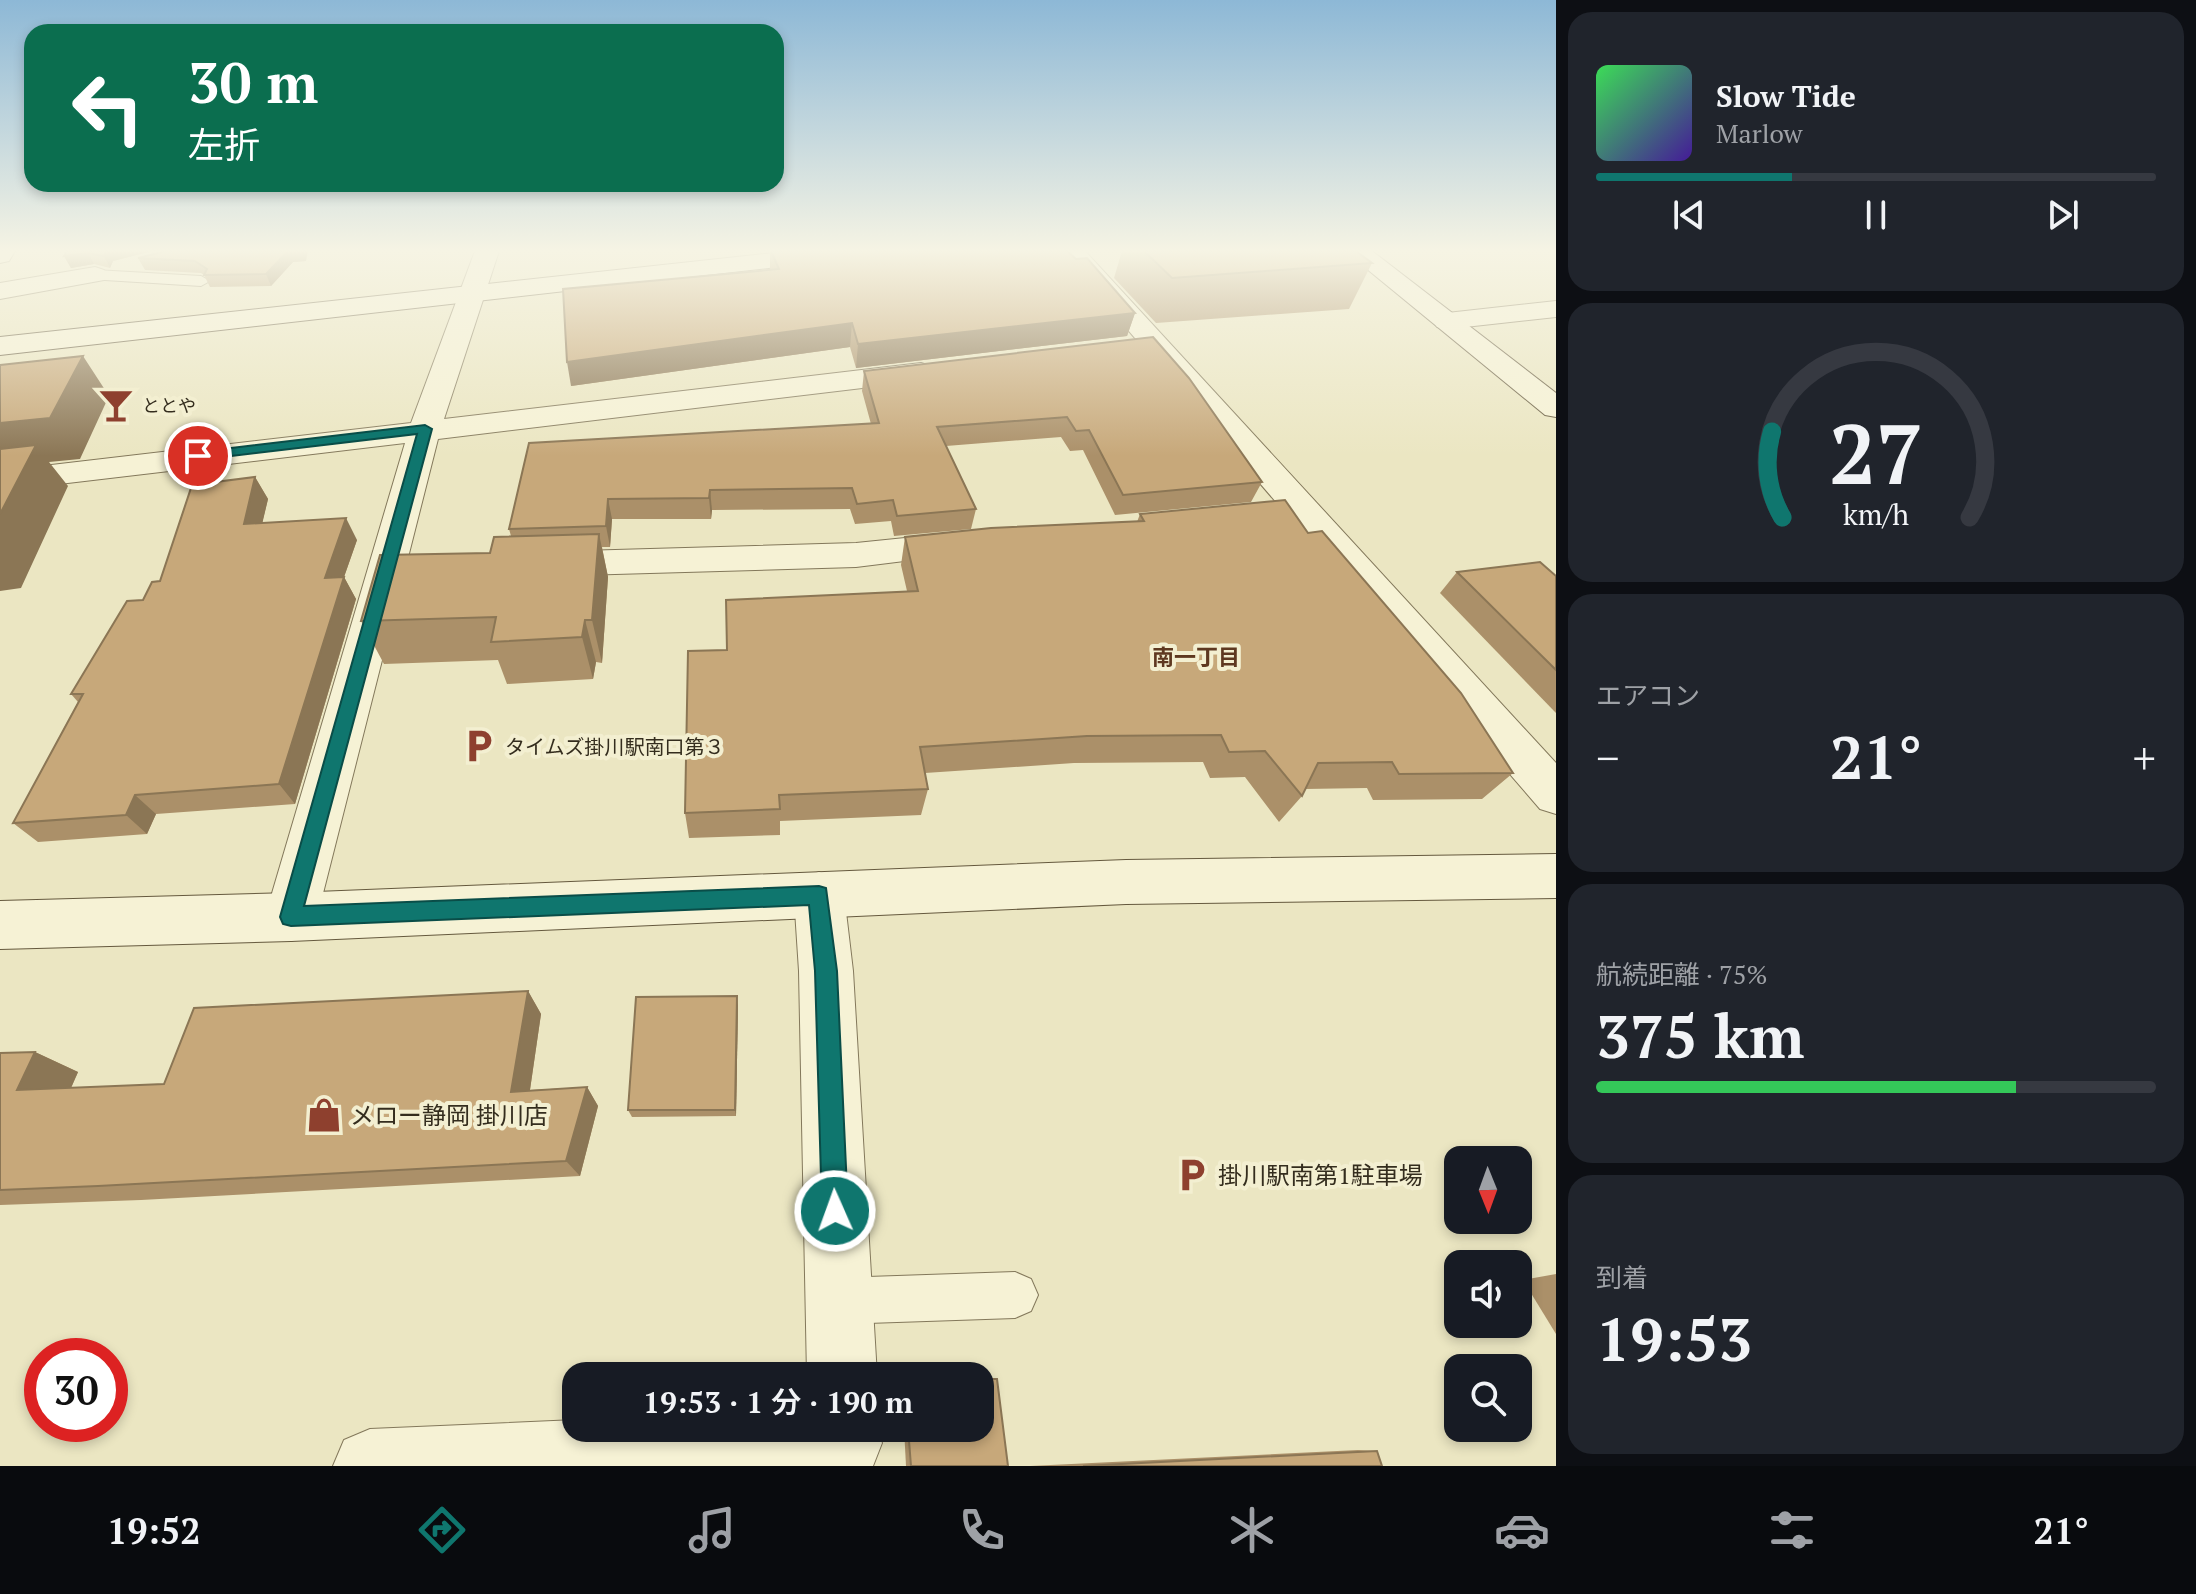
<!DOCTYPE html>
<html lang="ja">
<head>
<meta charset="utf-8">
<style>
  body { margin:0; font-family:"PT Serif","Noto Sans JP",serif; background:#20242c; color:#f1f3f6; height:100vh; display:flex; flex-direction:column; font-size:30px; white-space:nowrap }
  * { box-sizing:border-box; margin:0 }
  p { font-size:26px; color:#9ea1a6 }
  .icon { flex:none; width:44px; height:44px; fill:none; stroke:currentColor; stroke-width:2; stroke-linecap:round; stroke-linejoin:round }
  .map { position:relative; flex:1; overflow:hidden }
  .drawer { display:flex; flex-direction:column; gap:12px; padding:12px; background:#0d0f14; width:640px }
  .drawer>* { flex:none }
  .hud { position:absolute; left:24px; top:24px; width:760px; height:168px; border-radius:24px; box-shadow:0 4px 12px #0003; background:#0b6e4f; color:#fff; overflow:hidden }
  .needle { width:52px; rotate:179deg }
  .fabs { position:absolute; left:1444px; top:1146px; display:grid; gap:16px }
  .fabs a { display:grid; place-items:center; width:88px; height:88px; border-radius:16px; background:#171b24; box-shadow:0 4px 12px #0003; font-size:40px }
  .speed { position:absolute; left:24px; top:1338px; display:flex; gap:16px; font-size:40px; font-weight:700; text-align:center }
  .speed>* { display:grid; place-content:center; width:104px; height:104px; border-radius:50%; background:#171b24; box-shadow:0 4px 12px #0003; line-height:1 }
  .speed .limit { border:12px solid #d22; background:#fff; color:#111 }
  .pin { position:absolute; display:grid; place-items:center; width:68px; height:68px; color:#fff; margin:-34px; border:4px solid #fff; border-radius:50%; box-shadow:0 2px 8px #0007 }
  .me { position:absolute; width:88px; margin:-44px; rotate:358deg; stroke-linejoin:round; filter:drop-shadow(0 0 6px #0008) }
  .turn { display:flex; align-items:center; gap:28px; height:168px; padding:0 32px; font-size:36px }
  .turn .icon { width:104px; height:104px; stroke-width:2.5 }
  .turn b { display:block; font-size:56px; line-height:68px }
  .big { font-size:60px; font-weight:600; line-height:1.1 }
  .drawer .tile { flex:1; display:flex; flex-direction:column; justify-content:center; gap:12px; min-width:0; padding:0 28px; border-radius:24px; background:#20242c }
  .drawer .dial { align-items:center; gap:0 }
  .dial svg { height:208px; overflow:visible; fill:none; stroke:#363941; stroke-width:7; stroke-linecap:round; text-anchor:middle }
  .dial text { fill:#f1f3f6; stroke:none }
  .song { display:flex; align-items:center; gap:24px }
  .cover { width:96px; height:96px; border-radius:12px; background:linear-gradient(135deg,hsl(130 70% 55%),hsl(260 70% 35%)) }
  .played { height:8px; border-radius:4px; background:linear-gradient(90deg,#0f766e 35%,#363941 35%) }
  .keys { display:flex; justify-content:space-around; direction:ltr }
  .heat { display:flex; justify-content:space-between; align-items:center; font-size:44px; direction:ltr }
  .charge { height:12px; border-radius:6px; background:linear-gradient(90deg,#34c759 75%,#363941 0) }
  .trip { position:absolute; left:562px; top:1362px; width:432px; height:80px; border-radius:24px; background:#171b24; box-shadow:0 4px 12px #0003; font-weight:600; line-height:80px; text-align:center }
  .menu { display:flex; height:128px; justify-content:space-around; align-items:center; background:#090b0e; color:#9ea1a6 }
  .menu .icon { width:56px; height:56px }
  .menu .active { color:#0f766e }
  .menu b { font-size:36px; color:#f1f3f6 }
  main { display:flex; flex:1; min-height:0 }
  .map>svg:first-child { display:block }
</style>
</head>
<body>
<main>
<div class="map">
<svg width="1556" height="1466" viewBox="0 0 1556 1466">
  <rect width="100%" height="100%" fill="#ebe6c2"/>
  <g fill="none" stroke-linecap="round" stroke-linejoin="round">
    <g stroke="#83785b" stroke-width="2">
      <g id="lane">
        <polygon points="95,270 201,276 210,281 201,286 89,279 86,275"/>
        <polygon points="1015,1272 1031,1279 1038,1295 1031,1311 1015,1318 838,1324 822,1317 815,1301 822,1285 838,1278"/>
      </g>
    </g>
    <g stroke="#83785b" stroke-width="2">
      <g id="street">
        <polygon points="475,251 499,251 444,419 921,363 931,366 936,372 931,378 921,381 438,439 317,917 309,934 291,941 273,934 265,917 405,443 0,491 0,471 411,423"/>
        <polygon points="1060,251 1085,251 1556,763 1556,814 1540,809 1293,523 1235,528 1223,525 1217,517 1223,509 1276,502"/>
        <polygon points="95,267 104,270 108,275 104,280 0,299 0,283"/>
        <polygon points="1556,301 1556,317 1447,329 1437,327 1433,321 1437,315 1447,313"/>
        <polygon points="964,532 977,536 982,544 977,552 856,567 545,576 532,573 526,564 532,555 545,552 856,543"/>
        <polygon points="819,872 837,879 844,895 853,971 877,1376 807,1376 799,971 794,895 801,879"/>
        <polygon points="576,1420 576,1428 876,1428 882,1443 873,1466 333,1466 344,1440 370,1429"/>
      </g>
    </g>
    <g stroke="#65593e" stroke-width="2">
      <g id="secondary">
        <polygon points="0,251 15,251 9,261 0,263"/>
        <polygon points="792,251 868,251 865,256 856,258 0,355 0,337"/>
        <polygon points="1345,251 1372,251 1556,393 1556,417 1545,415"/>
        <polygon points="1556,854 1556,898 1126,904 291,941 0,949 0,901 291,893 1126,860"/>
      </g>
    </g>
    <use href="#lane" fill="#f6f2d5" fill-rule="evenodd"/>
    <use href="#street" fill="#f6f2d5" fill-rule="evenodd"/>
    <use href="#secondary" fill="#f6f2d5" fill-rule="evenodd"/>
  </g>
  <g fill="#ab9069">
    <polygon points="67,251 152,251 113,261 110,268 94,264 71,268 64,256"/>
    <polygon points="762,251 1067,251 1135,313 1127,336 856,368 850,347 571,386 770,270 770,251"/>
    <polygon points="1122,251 1356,251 1372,263 1349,309 1156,323 1114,278"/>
    <polygon points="138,258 306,261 293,262 271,286 210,287 204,275 201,273 145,270"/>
    <polygon points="1153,337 1262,482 1251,502 1115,515 1083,450 1070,451 1061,437 946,446 976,509 971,529 894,536 891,521 855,524 850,509 712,510 711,519 612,519 610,547 602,547 608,577 602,663 596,662 593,679 507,684 498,660 384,664 361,621 490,553 511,536 509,529 529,443 871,424 862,391 864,371"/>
    <polygon points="255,477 268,499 262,523 357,540 344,577 356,599 295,804 156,814 147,834 38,842 13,823 78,702 71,694 160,581"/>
    <polygon points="1140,514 1308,533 1513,773 1482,799 1373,800 1367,788 1305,789 1302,796 1279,822 1245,777 1210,778 1203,762 1074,763 925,773 928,789 921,815 780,821 780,835 689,838 685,813 727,650 907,591 901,565 905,537 1137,522"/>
    <polygon points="1457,572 1556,576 1556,713 1440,593"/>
    <polygon points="528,991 541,1014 530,1090 587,1087 598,1106 580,1176 141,1200 0,1205 0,1053 35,1052 78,1072 71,1088 164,1084"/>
    <polygon points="738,1005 736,1116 632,1117 628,1110"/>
    <polygon points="1556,1274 1556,1334 1523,1280"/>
    <polygon points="904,1428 980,1428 1008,1466 906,1466"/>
    <polygon points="1358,1450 1377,1451 1382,1466 1030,1466"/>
  </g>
  <g fill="#8b7655">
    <polygon points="106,251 152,251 113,261 110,268 104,256"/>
    <polygon points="288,251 308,251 306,261 293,262 271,286 266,274"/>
    <polygon points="88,253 94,264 71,268 64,256"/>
    <polygon points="1135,313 1127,336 856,368 858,344"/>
    <polygon points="852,323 850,347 571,386 567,362"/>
    <polygon points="83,356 109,396 80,459 49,462 68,486 21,588 0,591 0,423"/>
    <polygon points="255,477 268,499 257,546 244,524"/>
    <polygon points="710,490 712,510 711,519 709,498"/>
    <polygon points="608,499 612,519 610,547 606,526"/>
    <polygon points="346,518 357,540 344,577 356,599 295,804 279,784 325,578"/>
    <polygon points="599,534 608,577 602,663 592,620"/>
    <polygon points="585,620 596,662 593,679 582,637"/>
    <polygon points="135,795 156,814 147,834 126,815"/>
    <polygon points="528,991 541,1014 527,1110 511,1092"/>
    <polygon points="737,996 738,1005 736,1116 735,1110"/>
    <polygon points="35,1052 78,1072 62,1108 17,1090"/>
    <polygon points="587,1087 598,1106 580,1176 566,1161"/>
  </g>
  <g fill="#c7a87a" stroke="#8b7655" stroke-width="2">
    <polygon points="67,251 106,251 104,256 88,253 64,256"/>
    <polygon points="166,251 289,251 288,251 266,274 204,275 207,269 195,261 138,258"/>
    <polygon points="771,251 1067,251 1076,259 1087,258 1135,313 858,344 852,323 567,362 563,289 779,269"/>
    <polygon points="1144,251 1356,251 1372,263 1172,278"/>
    <polygon points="1153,337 1189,378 1262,482 1123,495 1089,430 1076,431 1067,417 937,427 976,509 897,516 893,500 857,504 852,488 710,490 709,498 608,499 606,526 509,529 529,443 879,423 864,371"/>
    <polygon points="83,356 50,418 0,423 0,365"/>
    <polygon points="36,445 0,514 0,449"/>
    <polygon points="255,477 244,524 346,518 325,578 344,577 279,784 135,795 126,815 13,823 83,694 71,694 127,601 143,600 152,582 160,581 192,485"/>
    <polygon points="1285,500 1308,533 1322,531 1461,693 1513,773 1399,774 1392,762 1318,763 1302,796 1265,751 1229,752 1221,735 1087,736 920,747 928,789 779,795 780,809 685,813 688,651 727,650 726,600 918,591 905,537 991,528 1144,521 1140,514"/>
    <polygon points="599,534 592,620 585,620 582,637 491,642 496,617 361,621 380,555 490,553 494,537"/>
    <polygon points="1540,562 1556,576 1556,670 1457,572"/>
    <polygon points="528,991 511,1092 587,1087 566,1161 98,1186 0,1190 0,1053 35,1052 17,1090 164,1084 194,1008"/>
    <polygon points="737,996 735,1110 628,1110 636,997"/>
    <polygon points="980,1379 997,1379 1008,1466 911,1466 908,1428 980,1428"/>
    <polygon points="1377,1451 1382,1466 1083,1466"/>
  </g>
  <linearGradient id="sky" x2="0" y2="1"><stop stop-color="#8db8d6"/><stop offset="0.55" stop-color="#f6f4e4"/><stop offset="1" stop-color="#f6f4e4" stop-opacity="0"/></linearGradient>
  <rect width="1556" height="456" fill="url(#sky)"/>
  <polygon fill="#0f766e" stroke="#0a4d48" stroke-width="2" points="425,425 432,429 304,906 819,886 826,888 837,971 848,1211 844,1220 835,1224 826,1220 822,1211 815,971 809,905 291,926 283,924 280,917 417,434 198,460 192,456 198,452"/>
  <defs>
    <g id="bar-bare" transform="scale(2.76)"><path d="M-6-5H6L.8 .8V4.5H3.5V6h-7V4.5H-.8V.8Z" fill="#8e402e" stroke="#f3efd1" stroke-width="2.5" paint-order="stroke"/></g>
    <g id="parking-bare" transform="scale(2.76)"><path d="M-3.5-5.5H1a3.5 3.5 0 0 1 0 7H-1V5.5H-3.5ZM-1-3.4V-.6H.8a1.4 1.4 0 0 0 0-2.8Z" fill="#8e402e" stroke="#f3efd1" stroke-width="2.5" paint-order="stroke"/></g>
    <g id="shop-bare" transform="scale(2.76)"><path d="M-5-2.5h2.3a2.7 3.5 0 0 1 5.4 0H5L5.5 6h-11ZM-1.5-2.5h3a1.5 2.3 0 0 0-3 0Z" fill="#8e402e" stroke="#f3efd1" stroke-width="2.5" paint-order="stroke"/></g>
  </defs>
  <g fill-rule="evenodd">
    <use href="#bar-bare" x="116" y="405"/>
    <use href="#parking-bare" x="479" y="746"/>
    <use href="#shop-bare" x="324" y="1115"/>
    <use href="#parking-bare" x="1192" y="1175"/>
  </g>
  <g text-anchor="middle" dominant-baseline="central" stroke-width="8" stroke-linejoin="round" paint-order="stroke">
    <g font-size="18" fill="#342d1e" stroke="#f3efd1" text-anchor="start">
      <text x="142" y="405">ととや</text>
    </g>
    <g font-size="20" fill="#342d1e" stroke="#f3efd1" text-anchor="start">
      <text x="505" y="746">タイムズ掛川駅南口第３</text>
    </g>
    <g font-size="22" font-weight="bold" fill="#5e3820" stroke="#f3efd1">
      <text x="1196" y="656">南一丁目</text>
    </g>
    <g font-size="24" fill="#342d1e" stroke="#f3efd1" text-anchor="start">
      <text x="350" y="1115">メロー静岡 掛川店</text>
      <text x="1218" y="1175">掛川駅南第1駐車場</text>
    </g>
  </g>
</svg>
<div class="fabs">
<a><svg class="needle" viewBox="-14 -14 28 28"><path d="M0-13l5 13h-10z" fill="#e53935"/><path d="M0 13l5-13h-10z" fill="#9ea1a6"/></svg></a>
<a><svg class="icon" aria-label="sound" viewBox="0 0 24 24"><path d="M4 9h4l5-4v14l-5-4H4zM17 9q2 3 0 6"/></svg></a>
<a><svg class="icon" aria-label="search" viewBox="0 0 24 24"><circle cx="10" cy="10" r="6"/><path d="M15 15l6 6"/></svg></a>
</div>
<div class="speed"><div class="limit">30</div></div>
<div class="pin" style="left:198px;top:456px;background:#d93025"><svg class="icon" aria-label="arrive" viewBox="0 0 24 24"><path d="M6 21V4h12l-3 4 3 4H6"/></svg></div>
<svg class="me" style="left:835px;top:1211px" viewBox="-20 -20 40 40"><circle r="17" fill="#0f766e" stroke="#fff" stroke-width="3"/><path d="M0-11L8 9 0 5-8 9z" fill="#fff"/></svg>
<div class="trip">19:53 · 1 分 · 190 m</div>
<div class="hud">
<div class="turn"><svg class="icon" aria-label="left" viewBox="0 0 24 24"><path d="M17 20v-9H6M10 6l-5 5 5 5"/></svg><div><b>30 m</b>左折</div></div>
</div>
</div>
<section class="drawer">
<div class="tile">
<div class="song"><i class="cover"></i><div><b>Slow Tide</b><p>Marlow</p></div></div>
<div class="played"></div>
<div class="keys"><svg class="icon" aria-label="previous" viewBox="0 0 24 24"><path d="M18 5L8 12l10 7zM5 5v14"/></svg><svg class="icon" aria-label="pause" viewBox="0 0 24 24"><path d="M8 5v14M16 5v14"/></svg><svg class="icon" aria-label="next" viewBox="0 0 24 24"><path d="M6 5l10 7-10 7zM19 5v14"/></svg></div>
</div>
<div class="tile dial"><svg viewBox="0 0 100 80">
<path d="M14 69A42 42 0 1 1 86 69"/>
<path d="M14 69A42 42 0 0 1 10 36" stroke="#0f766e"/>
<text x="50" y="56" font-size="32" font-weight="700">27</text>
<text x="50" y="72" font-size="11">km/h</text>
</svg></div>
<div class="tile"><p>エアコン</p>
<div class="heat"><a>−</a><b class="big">21°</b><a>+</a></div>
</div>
<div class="tile"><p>航続距離 · 75%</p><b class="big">375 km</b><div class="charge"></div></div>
<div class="tile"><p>到着</p><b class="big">19:53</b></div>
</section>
</main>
<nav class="menu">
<b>19:52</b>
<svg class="icon active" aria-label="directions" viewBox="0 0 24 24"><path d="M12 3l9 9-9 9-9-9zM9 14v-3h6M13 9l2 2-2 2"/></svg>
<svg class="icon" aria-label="music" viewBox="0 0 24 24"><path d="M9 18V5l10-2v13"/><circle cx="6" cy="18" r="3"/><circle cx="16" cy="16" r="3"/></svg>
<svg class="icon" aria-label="phone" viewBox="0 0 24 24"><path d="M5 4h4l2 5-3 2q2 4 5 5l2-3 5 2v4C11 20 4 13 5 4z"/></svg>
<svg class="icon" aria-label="climate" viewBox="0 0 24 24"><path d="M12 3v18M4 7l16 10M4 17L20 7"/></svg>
<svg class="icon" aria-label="car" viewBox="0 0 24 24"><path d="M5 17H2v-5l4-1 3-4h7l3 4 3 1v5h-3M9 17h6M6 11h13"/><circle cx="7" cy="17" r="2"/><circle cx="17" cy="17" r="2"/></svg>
<svg class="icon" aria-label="filters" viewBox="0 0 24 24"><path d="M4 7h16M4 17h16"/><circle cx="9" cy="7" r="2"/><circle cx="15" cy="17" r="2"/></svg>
<b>21°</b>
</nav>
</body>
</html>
